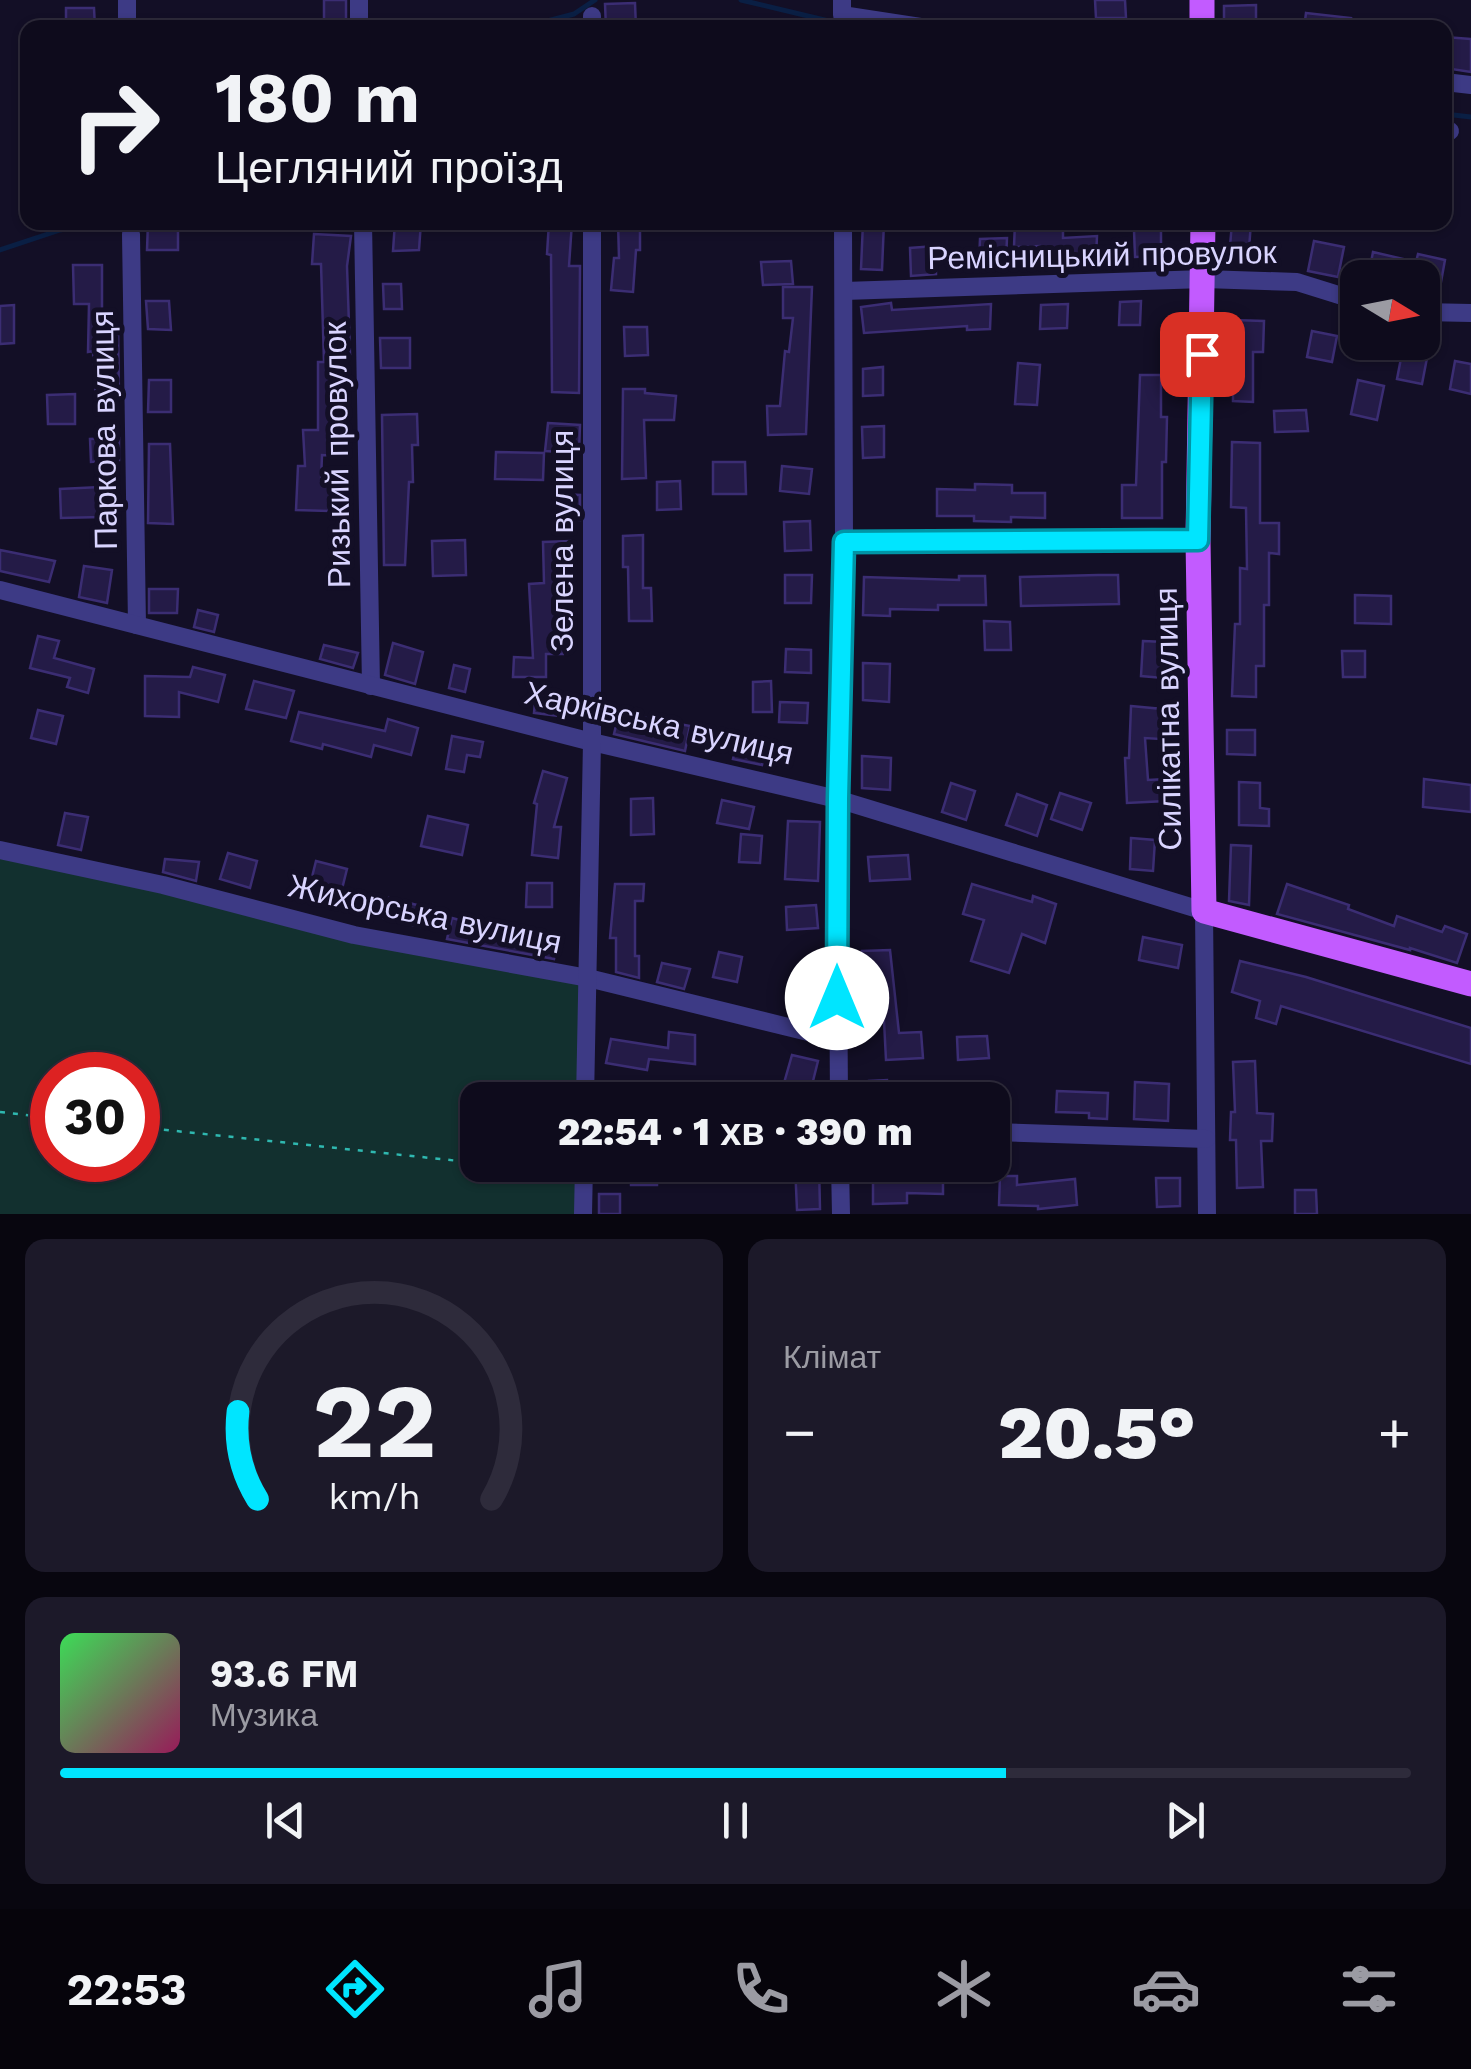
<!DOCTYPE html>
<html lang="uk">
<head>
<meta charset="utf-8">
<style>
  body { margin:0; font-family:"Work Sans",sans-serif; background:#1c1929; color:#f1f3f6; height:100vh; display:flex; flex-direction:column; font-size:38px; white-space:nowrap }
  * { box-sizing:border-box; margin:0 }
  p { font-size:32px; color:#9b9ba3 }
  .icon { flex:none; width:55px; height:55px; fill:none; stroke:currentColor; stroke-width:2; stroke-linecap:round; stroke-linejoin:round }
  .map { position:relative; height:1214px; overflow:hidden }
  .panel { display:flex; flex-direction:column; gap:25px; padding:25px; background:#08060f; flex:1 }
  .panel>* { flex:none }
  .guide { position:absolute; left:20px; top:20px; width:1432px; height:210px; border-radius:20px; box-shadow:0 2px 8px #0004,0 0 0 2px #2e2b3b; background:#0e0b1c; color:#f1f3f6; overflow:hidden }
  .needle { width:65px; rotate:100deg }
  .buttons { position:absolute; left:1340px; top:260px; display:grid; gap:20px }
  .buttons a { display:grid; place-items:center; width:100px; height:100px; border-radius:20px; background:#0e0b1c; box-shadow:0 2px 8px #0004,0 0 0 2px #2e2b3b; font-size:50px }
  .speed { position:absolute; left:30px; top:1052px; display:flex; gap:20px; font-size:50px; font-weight:700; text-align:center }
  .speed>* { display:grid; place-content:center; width:130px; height:130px; border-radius:50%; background:#0e0b1c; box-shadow:0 2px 8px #0004,0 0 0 2px #2e2b3b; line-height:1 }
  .speed .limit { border:15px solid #d22; background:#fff; color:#111 }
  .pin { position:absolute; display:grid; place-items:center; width:85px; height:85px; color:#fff; margin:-42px; border-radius:20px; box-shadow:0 5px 15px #0006 }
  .me { position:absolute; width:110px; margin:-55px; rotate:0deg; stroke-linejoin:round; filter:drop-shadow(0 0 8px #0008) }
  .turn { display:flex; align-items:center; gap:35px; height:210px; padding:0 30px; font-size:45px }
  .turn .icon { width:130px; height:130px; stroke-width:2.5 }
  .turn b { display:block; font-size:70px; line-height:85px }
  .big { font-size:75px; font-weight:800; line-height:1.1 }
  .panel .card { flex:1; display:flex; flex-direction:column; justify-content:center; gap:15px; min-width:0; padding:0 35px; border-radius:20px; background:#1c1929 }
  .panel .dial { align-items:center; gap:0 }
  .dial svg { height:260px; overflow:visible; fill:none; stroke:#2e2b3b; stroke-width:7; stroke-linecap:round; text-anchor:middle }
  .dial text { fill:#f1f3f6; stroke:none }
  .song { display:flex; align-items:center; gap:30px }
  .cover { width:120px; height:120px; border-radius:15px; background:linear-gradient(135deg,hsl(130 70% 55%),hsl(330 70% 35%)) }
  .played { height:10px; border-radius:5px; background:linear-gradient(90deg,#00e5ff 70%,#2e2b3b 70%) }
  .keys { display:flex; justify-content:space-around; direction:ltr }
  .heat { display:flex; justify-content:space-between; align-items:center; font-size:55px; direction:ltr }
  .panel .tiles { flex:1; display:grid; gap:25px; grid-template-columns:1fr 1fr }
  .card:last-child { grid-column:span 2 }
  .trip { position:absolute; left:460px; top:1082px; width:550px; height:100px; border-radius:20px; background:#0e0b1c; box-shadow:0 2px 8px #0004,0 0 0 2px #2e2b3b; font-weight:800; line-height:100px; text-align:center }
  .menu { display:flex; height:160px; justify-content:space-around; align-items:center; background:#06040b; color:#9b9ba3 }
  .menu .icon { width:70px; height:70px }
  .menu .current { color:#00e5ff }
  .menu b { font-size:45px; color:#f1f3f6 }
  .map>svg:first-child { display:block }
</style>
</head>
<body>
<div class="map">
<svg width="1471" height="1214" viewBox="0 0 1471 1214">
  <rect width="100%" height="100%" fill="#130f26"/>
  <path fill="#12302f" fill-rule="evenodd" d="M0 850 588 978 585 1100H478V1165H584L583 1214H0ZM52 1075H138V1160H52Z"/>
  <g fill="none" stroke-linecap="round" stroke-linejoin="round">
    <g stroke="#0a1f44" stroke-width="5">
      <polyline points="741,0 858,28"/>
      <polyline points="521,28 574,14 595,0"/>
      <polyline points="1445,114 1471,117"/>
      <polyline points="0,250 60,230 101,222"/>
    </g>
  </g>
  <g fill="#241b47" stroke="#3b2d73" stroke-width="2.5">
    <rect x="324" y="0" width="22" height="27"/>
    <polygon points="1095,0 1125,0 1126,18 1096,18"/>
    <polygon points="635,3 636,28 606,28 605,4"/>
    <polygon points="1256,5 1256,28 1224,28 1224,6"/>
    <polygon points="66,8 94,8 95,28 66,28"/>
    <polygon points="1306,13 1351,18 1350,28 1304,28"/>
    <polygon points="1445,37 1471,39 1471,72 1445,68"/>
    <polygon points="148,222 178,222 178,250 147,250"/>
    <polygon points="395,222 421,222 419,250 393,251"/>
    <polygon points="549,222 572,222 569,266 580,266 579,393 552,392 551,255 547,254"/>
    <polygon points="618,222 640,222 640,250 636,250 633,292 611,290 614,258 619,258"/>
    <polygon points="863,222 884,222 882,270 861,269"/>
    <polygon points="1015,222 1063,222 1063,238 1097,236 1096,259 1040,261 1040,246 1014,247"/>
    <polygon points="1232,222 1251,222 1249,249 1230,247"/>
    <polygon points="1161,228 1161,256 1135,257 1134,230"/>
    <polygon points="314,234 351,236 347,266 350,354 346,354 346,407 339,407 340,456 322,455 321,481 330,482 329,511 296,510 298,466 305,466 303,430 318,430 318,362 324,362 321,264 312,264"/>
    <polygon points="1007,238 1006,261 979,262 980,239"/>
    <polygon points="1314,241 1344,247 1338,277 1308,271"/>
    <polygon points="935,246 936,274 911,276 910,248"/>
    <polygon points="1373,252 1416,262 1418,254 1445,260 1439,293 1422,289 1422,278 1368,278"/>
    <polygon points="791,261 793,284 763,285 761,262"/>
    <polygon points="73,265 102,265 102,326 118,325 119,398 96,399 93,351 88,352 89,304 74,304"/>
    <polygon points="383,284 401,284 402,309 384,309"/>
    <polygon points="783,287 812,287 806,434 768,435 767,406 780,406 785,351 789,352 793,318 783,318"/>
    <polygon points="146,301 169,301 171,330 148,329"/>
    <polygon points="1141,301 1140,325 1119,325 1120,302"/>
    <polygon points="891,303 892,310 991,304 990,329 967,330 967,326 864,333 861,307"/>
    <polygon points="1068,304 1067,328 1040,329 1041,305"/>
    <polygon points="14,305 14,343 0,344 0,306"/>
    <polygon points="1233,320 1264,321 1263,352 1253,352 1253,402 1233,401"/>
    <polygon points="624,327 647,327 648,355 625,356"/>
    <polygon points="1312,331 1337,336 1332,362 1307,357"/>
    <polygon points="380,338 410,338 410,368 381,368"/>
    <polygon points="1402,353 1427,358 1422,384 1397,379"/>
    <polygon points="1455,361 1471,364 1471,394 1450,389"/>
    <polygon points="1018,363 1040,365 1037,405 1015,404"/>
    <polygon points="883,367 883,395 863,396 863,369"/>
    <polygon points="1140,375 1161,375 1161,417 1167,417 1166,462 1162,462 1162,518 1122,518 1122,485 1136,485"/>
    <polygon points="149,380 171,380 171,412 148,412"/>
    <polygon points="1358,380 1384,386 1377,420 1351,414"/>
    <polygon points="623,389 645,389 645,393 676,396 674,420 644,420 646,478 622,479"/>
    <polygon points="75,394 75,424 48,424 47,395"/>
    <polygon points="1306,410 1308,431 1275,432 1274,411"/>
    <polygon points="417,414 418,445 412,445 413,482 409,482 405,565 384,565 382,415"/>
    <polygon points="548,423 580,425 579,453 545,451"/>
    <polygon points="884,426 884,457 863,458 862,427"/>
    <polygon points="119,438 119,460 91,462 90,439"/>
    <polygon points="1232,442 1260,443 1260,523 1279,523 1279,554 1269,553 1269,605 1264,605 1264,666 1256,666 1256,697 1232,696 1235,624 1240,624 1240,568 1247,569 1246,508 1231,507"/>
    <polygon points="149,444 170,444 173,524 148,523"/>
    <polygon points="496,452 544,453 543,480 495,479"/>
    <polygon points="713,462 745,462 746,494 713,494"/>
    <polygon points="782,466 812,469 809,494 780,491"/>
    <polygon points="680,481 681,509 657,510 657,482"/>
    <polygon points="975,484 1012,485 1012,493 1045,493 1045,518 1011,517 1011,522 974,521 974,516 937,516 937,489 975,490"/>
    <polygon points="100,487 101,517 61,518 60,489"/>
    <polygon points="560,494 580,495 580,520 560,519"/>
    <polygon points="810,521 811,550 785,551 784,522"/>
    <polygon points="643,535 643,588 651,588 652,621 629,621 628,567 623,567 623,536"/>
    <polygon points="465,540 466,575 433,576 432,541"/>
    <polygon points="570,541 569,620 563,620 563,654 546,654 546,677 513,677 514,657 533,658 529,584 544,583 543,542"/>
    <polygon points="0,550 55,561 49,582 0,571"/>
    <polygon points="84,566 112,570 107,603 79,597"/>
    <polygon points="785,575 812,575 811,603 785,603"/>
    <polygon points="1098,575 1118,575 1119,604 1021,606 1020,577"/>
    <polygon points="959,576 985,576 986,605 938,605 938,610 890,609 890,616 863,615 864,577 959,580"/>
    <polygon points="149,589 178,589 177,613 149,613"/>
    <polygon points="1355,595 1391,596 1391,624 1355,623"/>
    <polygon points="198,610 218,615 214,632 194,627"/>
    <polygon points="984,621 1010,622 1011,650 985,650"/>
    <polygon points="38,636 59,641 54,658 94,669 88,693 67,687 70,678 30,668"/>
    <polygon points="1143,641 1165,642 1163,678 1141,676"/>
    <polygon points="393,643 423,652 415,684 385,675"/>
    <polygon points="324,645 358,653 353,668 320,659"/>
    <polygon points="786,649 811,650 811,673 785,672"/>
    <polygon points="1342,651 1365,651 1365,677 1343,677"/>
    <polygon points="863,663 890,664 889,702 863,700"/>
    <polygon points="454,665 470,669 465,692 449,688"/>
    <polygon points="193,667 225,675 218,702 179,692 179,717 145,716 145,676 190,677"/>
    <polygon points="254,681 294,691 286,718 246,709"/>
    <polygon points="771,681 772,712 753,712 753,682"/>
    <polygon points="536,693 563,696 560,716 534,713"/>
    <polygon points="780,702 808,703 807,723 779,722"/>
    <polygon points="1131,706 1162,709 1160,739 1145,738 1148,780 1165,779 1166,801 1127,803 1125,758 1129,758"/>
    <polygon points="38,710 63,716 56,744 31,738"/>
    <polygon points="299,712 385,731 388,719 418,728 411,755 374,745 371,757 323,744 322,749 291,741"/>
    <polygon points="619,713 690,726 685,751 614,734"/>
    <polygon points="1227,730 1255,730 1255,755 1227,754"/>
    <polygon points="452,736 483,742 480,757 467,755 464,772 446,769"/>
    <polygon points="738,737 767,743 762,765 733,759"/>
    <polygon points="862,756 891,758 890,790 862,788"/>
    <polygon points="543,771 567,778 554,827 561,827 558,858 532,855 537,804 534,803"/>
    <polygon points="1424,779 1471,785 1471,812 1423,807"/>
    <polygon points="1239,782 1260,783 1260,808 1269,809 1269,826 1239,825"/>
    <polygon points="951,783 975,791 966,820 942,812"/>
    <polygon points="1060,793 1091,803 1082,830 1051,819"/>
    <polygon points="1017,794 1047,805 1037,836 1006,825"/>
    <polygon points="653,798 654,834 631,835 631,799"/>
    <polygon points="722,800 754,807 749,829 717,823"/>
    <polygon points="65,813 88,817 81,850 58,845"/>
    <polygon points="428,816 468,825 462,855 421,846"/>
    <polygon points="788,821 820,822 818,881 785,879"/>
    <polygon points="741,834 762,836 760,863 739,862"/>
    <polygon points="1131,838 1155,840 1153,871 1130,869"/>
    <polygon points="1231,845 1251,846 1249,905 1229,901"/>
    <polygon points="228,853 257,861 250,888 220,879"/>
    <polygon points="908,855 910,879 870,881 868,857"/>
    <polygon points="165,859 199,862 196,881 163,872"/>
    <polygon points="316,861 347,869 338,905 307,897"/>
    <polygon points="527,883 552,883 552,907 526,907"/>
    <polygon points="615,884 644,884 643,901 635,901 635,956 639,956 639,978 616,972 616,938 610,938"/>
    <polygon points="972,884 1032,902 1033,896 1056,904 1045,943 1022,934 1009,973 971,961 984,920 963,914"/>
    <polygon points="1287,884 1349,905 1348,909 1394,926 1397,916 1442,932 1445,926 1467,934 1457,963 1410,948 1410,950 1277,914"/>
    <polygon points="389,898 425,907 420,927 384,918"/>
    <polygon points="816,905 818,928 787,930 786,907"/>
    <polygon points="452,918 487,927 489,922 526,932 526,929 559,936 554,959 447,939"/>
    <polygon points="1143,937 1182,945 1178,968 1139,960"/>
    <polygon points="890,950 899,1033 921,1032 923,1058 886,1060 884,1021 874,1021 872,977 864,977 862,951"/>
    <polygon points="719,952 742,957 737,982 713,977"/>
    <polygon points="1240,961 1306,977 1471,1028 1471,1064 1281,1006 1276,1024 1256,1018 1260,1001 1232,992"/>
    <polygon points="662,963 690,969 684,989 657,982"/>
    <polygon points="798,984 821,985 819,1020 797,1016"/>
    <polygon points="669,1032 695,1035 695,1064 649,1059 647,1070 606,1063 611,1039 668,1048"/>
    <polygon points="987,1036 989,1058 958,1060 957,1037"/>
    <polygon points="792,1055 818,1061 811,1089 784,1083"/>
    <polygon points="1255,1061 1257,1113 1273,1114 1272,1141 1261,1141 1263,1187 1237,1188 1236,1140 1230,1140 1231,1112 1235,1112 1233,1062"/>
    <polygon points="887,1080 888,1100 870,1100 869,1081"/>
    <polygon points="1135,1082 1169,1084 1168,1121 1134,1119"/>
    <polygon points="1057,1091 1108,1093 1107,1119 1089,1118 1089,1113 1056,1112"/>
    <polygon points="631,1165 658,1165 657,1185 631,1185"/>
    <polygon points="795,1165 819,1165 820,1209 797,1210"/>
    <polygon points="906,1175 943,1176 943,1194 907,1193 907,1203 873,1204 873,1176"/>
    <polygon points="1000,1176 1017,1176 1017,1185 1075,1179 1077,1205 1038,1209 1038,1206 999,1205"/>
    <polygon points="1156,1178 1180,1178 1180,1206 1157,1207"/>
    <polygon points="1295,1190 1316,1190 1317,1214 1295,1214"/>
    <rect x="599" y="1194" width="21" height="20"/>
  </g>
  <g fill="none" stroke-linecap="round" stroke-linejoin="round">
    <g stroke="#2fb8b0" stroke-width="2.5" stroke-dasharray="5 8" stroke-linecap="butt">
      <polyline points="0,1112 52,1118"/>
      <polyline points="138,1127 478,1163"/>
      <polyline points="500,1165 567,1172"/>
    </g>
    <g stroke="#3d3a85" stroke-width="18">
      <polyline points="127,0 127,28"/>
      <polyline points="359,0 359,28"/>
      <polyline points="842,0 842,15 927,28"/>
      <polyline points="592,16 592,28"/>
      <polyline points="1445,82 1471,85"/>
      <polyline points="1445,130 1450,131"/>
      <polyline points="363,222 371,686"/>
      <polyline points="131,234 137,625"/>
      <polyline points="844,291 1204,279 1297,282 1358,301"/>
      <polyline points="1422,312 1471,313"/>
      <polyline points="844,541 1198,540"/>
      <polyline points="0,590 592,742 837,799 1204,911 1207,1214"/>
      <polyline points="0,850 163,885 354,935 588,978 837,1039"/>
      <polyline points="585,1100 592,742 592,222"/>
      <polyline points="839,1100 837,799 844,541 843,222"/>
      <polyline points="992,1132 1206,1139"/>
      <polyline points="840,1165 841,1214"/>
      <polyline points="583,1214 584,1165"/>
    </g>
    <g stroke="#c25bff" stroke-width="25">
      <polyline points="1202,28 1202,0"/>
      <polyline points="1203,222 1198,540 1204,911 1471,984"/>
    </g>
  </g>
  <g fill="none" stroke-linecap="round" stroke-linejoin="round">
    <g stroke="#0095a6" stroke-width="25">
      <polyline id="route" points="837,998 838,799 844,542 1198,540 1202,354"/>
    </g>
    <use href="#route" stroke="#00e5ff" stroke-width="18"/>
  </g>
  <g text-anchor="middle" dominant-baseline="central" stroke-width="10" stroke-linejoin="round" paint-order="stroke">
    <g font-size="32" fill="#d9d4ff" stroke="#130f26">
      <text transform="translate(1102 255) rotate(-1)">Ремісницький провулок</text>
      <text transform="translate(104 430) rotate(-91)">Паркова вулиця</text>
      <text transform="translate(337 455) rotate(-91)">Ризький провулок</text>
      <text transform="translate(562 541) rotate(-90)">Зелена вулиця</text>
      <text transform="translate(1168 719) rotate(-91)">Силікатна вулиця</text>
      <text transform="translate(659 723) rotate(13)">Харківська вулиця</text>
      <text transform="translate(425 914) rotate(12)">Жихорська вулиця</text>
    </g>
  </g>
</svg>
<div class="buttons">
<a><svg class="needle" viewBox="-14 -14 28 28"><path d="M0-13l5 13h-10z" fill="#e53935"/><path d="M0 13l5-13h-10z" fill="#9b9ba3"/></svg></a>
</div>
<div class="speed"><div class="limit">30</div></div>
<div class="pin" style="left:1202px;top:354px;background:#d93025"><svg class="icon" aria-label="arrive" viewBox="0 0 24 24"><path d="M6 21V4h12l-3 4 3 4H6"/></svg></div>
<svg class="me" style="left:837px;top:998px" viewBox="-20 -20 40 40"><circle r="19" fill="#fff"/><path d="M0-13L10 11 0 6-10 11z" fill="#00e5ff"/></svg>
<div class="trip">22:54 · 1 хв · 390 m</div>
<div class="guide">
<div class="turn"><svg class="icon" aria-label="right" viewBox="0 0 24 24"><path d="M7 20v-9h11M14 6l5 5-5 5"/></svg><div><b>180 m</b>Цегляний проїзд</div></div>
</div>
</div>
<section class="panel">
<div class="tiles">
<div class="card dial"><svg viewBox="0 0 100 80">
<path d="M14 69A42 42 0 1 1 86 69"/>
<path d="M14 69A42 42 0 0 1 8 42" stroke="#00e5ff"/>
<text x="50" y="56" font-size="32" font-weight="700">22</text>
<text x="50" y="72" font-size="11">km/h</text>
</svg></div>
<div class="card"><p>Клімат</p>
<div class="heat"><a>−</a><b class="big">20.5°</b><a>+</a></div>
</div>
<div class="card">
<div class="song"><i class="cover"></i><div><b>93.6 FM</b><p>Музика</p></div></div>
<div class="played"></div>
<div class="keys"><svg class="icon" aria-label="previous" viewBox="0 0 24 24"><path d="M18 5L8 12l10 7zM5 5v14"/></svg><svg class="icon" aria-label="pause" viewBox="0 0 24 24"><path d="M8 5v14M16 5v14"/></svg><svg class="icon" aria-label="next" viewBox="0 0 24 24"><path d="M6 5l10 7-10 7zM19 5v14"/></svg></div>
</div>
</div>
</section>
<nav class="menu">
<b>22:53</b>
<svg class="icon current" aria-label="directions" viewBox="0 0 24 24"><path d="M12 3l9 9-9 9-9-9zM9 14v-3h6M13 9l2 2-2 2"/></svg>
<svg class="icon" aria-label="music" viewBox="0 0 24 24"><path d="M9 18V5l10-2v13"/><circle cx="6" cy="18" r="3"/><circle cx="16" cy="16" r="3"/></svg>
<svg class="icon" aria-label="phone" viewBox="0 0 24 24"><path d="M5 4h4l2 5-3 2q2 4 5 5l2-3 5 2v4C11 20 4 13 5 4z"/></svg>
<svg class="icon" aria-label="climate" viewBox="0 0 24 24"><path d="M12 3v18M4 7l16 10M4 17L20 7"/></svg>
<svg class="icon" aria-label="car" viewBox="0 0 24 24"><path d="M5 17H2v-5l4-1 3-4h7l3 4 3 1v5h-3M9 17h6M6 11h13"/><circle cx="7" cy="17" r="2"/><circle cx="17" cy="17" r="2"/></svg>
<svg class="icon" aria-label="filters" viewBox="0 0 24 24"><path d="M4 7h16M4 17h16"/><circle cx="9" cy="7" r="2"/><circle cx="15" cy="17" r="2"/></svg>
</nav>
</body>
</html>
